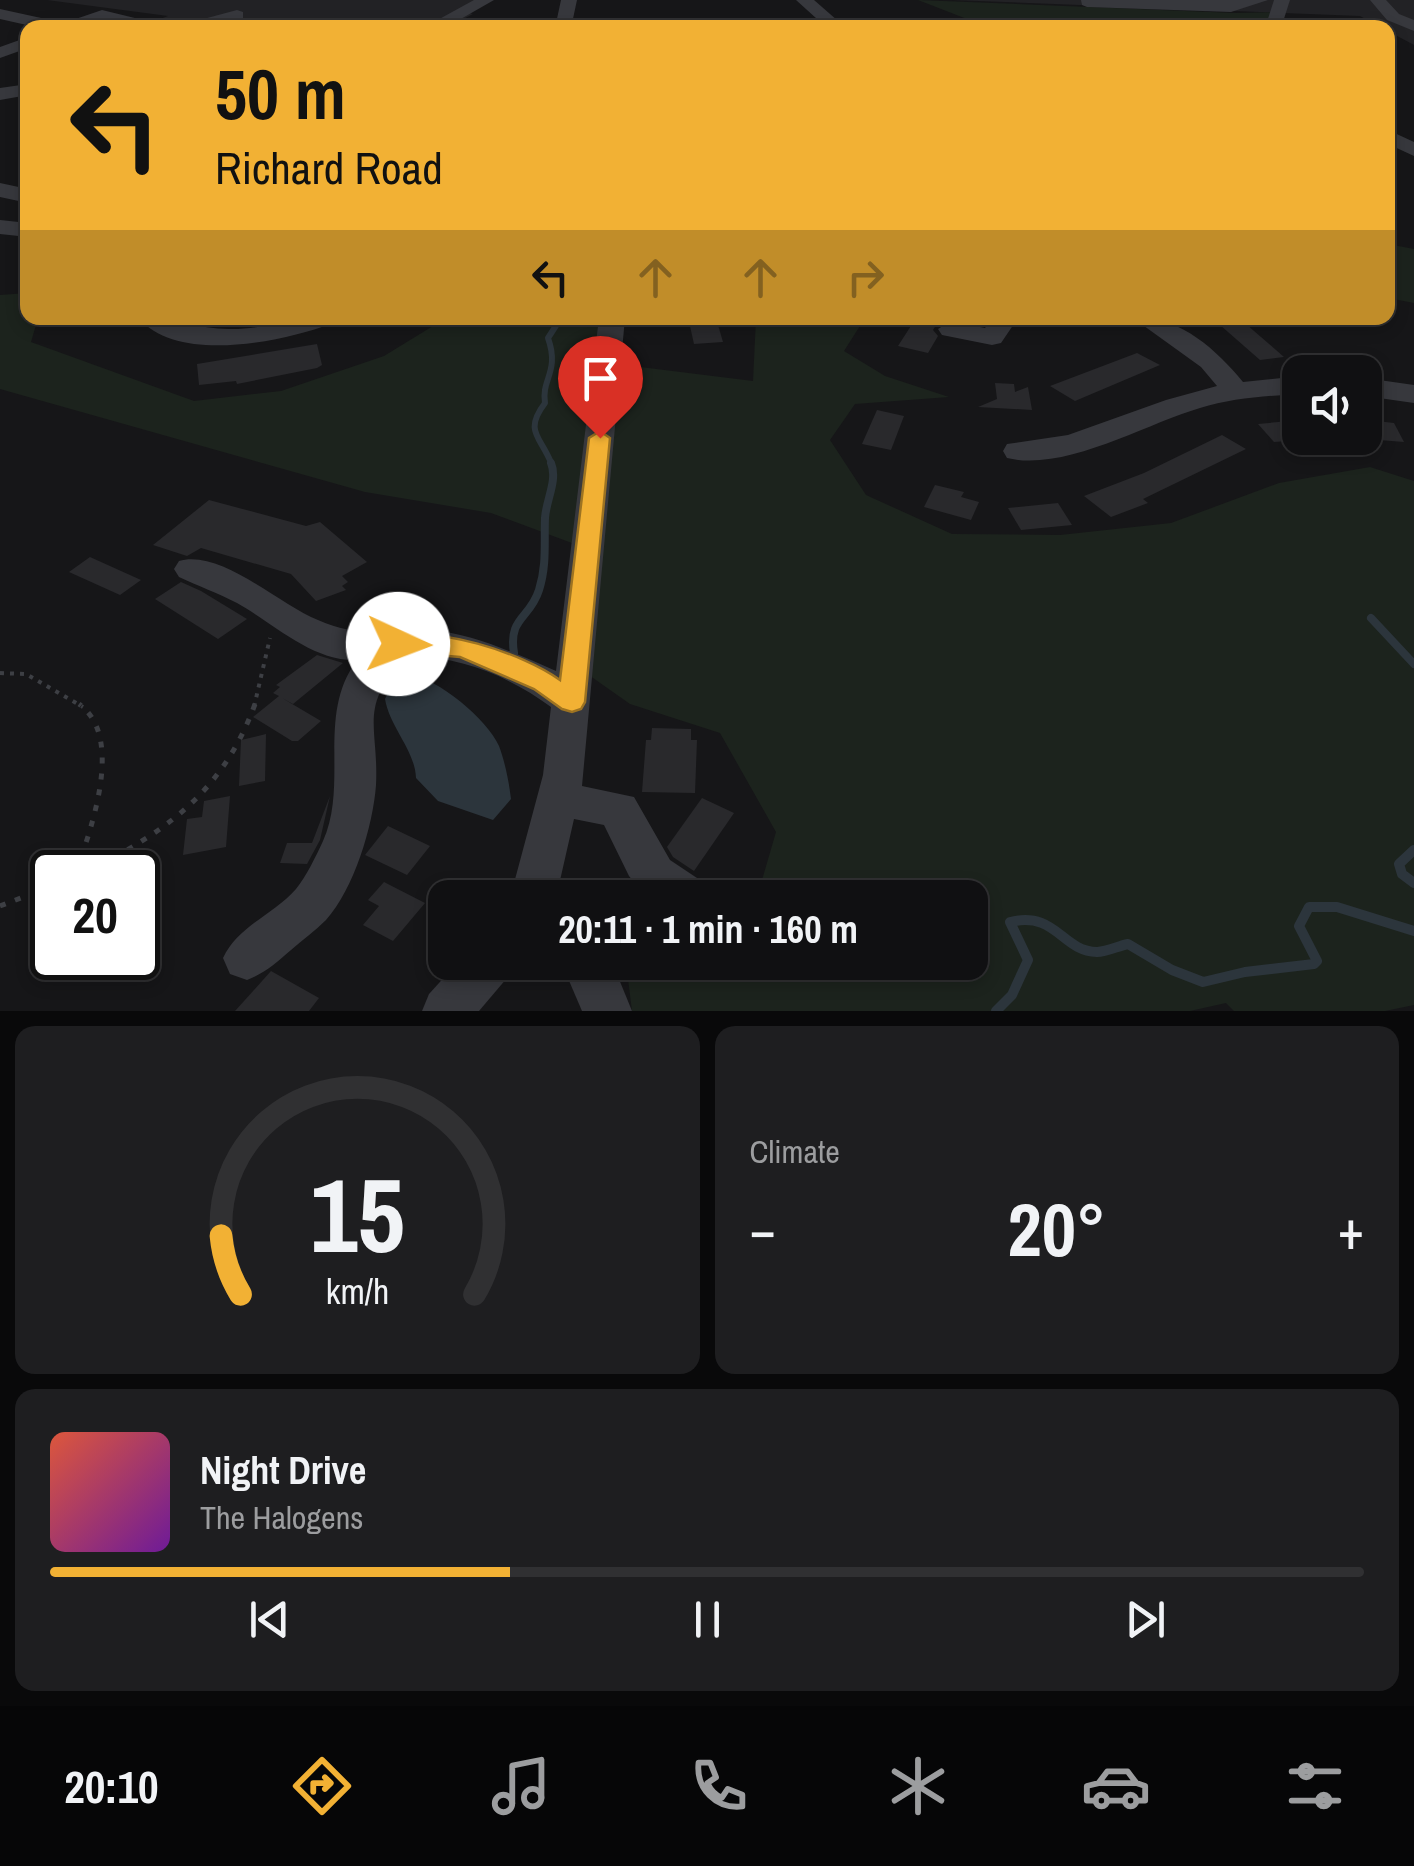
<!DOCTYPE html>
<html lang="en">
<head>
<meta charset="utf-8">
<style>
  body { margin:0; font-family:"Archivo Narrow",sans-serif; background:#1e1e20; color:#f1f3f6; height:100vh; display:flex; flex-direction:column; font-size:38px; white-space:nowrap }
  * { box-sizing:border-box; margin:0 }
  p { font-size:32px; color:#9c9d9f }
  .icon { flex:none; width:55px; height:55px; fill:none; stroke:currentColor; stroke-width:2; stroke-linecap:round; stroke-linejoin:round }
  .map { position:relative; height:1011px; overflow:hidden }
  .details { display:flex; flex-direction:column; gap:15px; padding:15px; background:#09090a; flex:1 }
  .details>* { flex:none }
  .top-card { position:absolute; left:20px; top:20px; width:1375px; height:305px; border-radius:20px; box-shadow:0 5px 15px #0003,0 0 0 2px #303032; background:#f2b134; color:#111; overflow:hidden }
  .buttons { position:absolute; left:1282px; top:355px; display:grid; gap:20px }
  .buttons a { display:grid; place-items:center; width:100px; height:100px; border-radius:20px; background:#101012; box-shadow:0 5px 15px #0003,0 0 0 2px #303032; font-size:50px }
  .speed { position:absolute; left:30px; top:850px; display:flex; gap:20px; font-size:50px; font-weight:700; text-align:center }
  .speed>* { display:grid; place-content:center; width:130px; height:130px; border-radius:50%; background:#101012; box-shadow:0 5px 15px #0003,0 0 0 2px #303032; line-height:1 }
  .speed .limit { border:5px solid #111; border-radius:15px; background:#fff; color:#111 }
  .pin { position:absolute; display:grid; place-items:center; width:85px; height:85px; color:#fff; margin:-102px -42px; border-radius:50% 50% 50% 0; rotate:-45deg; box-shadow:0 0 10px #0007 }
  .pin .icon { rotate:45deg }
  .me { position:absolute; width:110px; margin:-55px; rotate:92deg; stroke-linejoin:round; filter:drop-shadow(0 0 8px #0008) }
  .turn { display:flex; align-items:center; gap:35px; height:210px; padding:0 30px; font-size:45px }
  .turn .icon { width:130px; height:130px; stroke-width:2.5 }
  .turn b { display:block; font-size:70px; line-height:85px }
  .lanes { display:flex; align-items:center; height:95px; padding:0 30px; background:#0003; justify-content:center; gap:50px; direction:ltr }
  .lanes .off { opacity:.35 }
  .big { font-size:75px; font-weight:800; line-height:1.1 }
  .details .widget { flex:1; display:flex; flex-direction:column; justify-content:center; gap:15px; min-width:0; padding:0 35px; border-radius:20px; background:#1e1e20 }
  .details .dial { align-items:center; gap:0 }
  .dial svg { height:260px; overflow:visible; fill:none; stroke:#303032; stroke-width:7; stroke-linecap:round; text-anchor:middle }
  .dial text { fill:#f1f3f6; stroke:none }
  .song { display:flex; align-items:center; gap:30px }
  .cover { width:120px; height:120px; border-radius:15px; background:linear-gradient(135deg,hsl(10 70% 55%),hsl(280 70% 35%)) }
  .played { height:10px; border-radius:5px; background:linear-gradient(90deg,#f2b134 35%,#303032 35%) }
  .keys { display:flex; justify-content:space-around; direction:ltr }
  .heat { display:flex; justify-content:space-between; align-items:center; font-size:55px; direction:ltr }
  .details .tiles { flex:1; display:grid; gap:15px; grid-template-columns:1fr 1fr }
  .widget:last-child { grid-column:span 2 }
  .trip { position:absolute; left:428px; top:880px; width:560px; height:100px; border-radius:20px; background:#101012; box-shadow:0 5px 15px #0003,0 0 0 2px #303032; font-weight:800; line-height:100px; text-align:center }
  .menu { display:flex; height:160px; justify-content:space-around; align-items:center; background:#060607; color:#9c9d9f }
  .menu .icon { width:70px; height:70px }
  .menu .active { color:#f2b134 }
  .menu b { font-size:45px; color:#f1f3f6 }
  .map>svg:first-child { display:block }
</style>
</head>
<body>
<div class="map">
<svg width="1414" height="1011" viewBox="0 0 1414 1011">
  <rect width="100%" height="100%" fill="#161618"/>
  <g fill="#222225">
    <polygon points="47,0 488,0 466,12 473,14 446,28 139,27 168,16"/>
    <polygon points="952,0 1414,0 1414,45 1360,16"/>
  </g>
  <g fill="#1c231d">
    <polygon points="918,0 1234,13 1278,12 1261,27 990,28"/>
    <polygon points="1388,244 1414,249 1414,303 1388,298"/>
    <polygon points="27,293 28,318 38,318 31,342 194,401 281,391 384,356 446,318 612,318 608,363 753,381 756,318 865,318 844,351 885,376 949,397 855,404 830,440 866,495 952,534 1060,535 1171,523 1279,483 1370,467 1414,481 1414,1005 1385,1011 1234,1011 1226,1003 1190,1011 632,1011 626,963 970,962 970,898 757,897 776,832 720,733 630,704 576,666 588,549 491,513 365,492 0,389 0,295"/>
  </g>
  <path fill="#2c353c" d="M409 675C438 678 487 719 499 746 505 762 509 782 511 799L493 820 438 801 416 778C415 750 390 728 385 699L394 681Z"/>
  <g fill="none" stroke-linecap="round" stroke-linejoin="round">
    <path stroke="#2c353c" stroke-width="6" d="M552 465C541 436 523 432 545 403 541 379 560 372 548 338L561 318"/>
    <g stroke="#2c353c" stroke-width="8">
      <polyline points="1371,618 1414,664"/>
      <path d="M514 653C508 617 530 619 539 590 547 565 544 543 545 518 546 500 558 480 551 463"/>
    </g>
    <g stroke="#2c353c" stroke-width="10">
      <polyline points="1414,850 1399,864 1402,874 1414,883"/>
      <path d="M996 1011 1012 995 1028 960 1010 922C1057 911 1061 951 1097 952 1107 952 1118 946 1128 944L1172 970 1203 982 1245 972 1314 964 1317 961 1299 926 1309 907H1337L1414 931"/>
    </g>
  </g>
  <g fill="#29292c">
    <polygon points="916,318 938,322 933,330 938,336 928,353 898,346"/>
    <polygon points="1212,318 1239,318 1284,357 1260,360"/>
    <polygon points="718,325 723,342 694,344 690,326"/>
    <polygon points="317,344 322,365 317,368 237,384 236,381 199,385 197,364"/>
    <polygon points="1137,353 1160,365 1075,401 1050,386"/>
    <polygon points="995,383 1014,384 1015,392 1028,387 1032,410 978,407 997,399"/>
    <polygon points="877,410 904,416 891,450 862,444"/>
    <polygon points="1300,420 1300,440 1288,441 1274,442 1258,424"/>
    <polygon points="1368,420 1394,423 1404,442 1379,440"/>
    <polygon points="1222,435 1246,449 1143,499 1148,503 1111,517 1084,496 1144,473"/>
    <polygon points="935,485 964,492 961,497 979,502 971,520 924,507"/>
    <polygon points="209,500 306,526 320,522 367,562 342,576 348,582 342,586 346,590 316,601 291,574 201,548 187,556 153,545"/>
    <polygon points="1058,503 1072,525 1021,530 1008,508"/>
    <polygon points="90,557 141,580 120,595 69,572"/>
    <polygon points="181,582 201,591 247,619 218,639 155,599"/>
    <polygon points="317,655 343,663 293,704 282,698 321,721 298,741 292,741 253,717 279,696 273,693 280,687 276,685"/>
    <polygon points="652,728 691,729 691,740 697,740 695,793 642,792 646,740 651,740"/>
    <polygon points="266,734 265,781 239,786 241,740"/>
    <polygon points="230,796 226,847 183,855 187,819 202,817 204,801"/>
    <polygon points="330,796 320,840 307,864 280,863 287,843 312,843"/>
    <polygon points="702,798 734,813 694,871 673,857 667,847"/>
    <polygon points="388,826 430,846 407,875 365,855"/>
    <polygon points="384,882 425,903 393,941 363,925 379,906 368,900"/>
    <polygon points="271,971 319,998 309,1011 235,1011"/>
  </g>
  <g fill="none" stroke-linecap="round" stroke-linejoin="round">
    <g stroke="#3d3f44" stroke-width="4" stroke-dasharray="4 6" stroke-linecap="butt">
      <polyline points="0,673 26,674 83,707"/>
      <polyline points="254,707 270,638"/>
    </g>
    <g stroke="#3d3f44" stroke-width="5" stroke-dasharray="6 10" stroke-linecap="butt">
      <path d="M76 872C91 829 125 737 79 704"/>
      <path d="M85 872C165 833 223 792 255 704"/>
      <polyline points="0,906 52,886"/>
    </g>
    <g fill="#37383d" fill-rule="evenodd">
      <polygon points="474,0 494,0 445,28 423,28"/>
      <polygon points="561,0 577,0 571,28 555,28"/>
      <polygon points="796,0 814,0 846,28 827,28"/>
      <polygon points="1081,0 1268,0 1231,12 1087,7 1082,5"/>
      <polygon points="1274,0 1290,0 1281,28 1265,28"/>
      <polygon points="1370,0 1386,0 1399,14 1414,20 1414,31 1387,20"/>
      <polygon points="0,9 64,23 102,10 143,20 135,25 103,20 82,28 40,28 0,19"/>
      <polygon points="237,10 243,12 243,18 202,28 170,28"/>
      <polygon points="28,37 28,48 0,58 0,47"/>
      <polygon points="28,84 28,95 0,100 0,88"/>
      <polygon points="1388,130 1414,142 1414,156 1388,144"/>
      <polygon points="0,183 28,189 28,203 0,197"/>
      <polygon points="0,220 28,223 28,237 0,234"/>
      <path d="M139 318C171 316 199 330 232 329 267 329 299 316 334 318L330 324C283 342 176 364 139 318Z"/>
      <path d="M599 318H625L582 786 634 797 670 860 706 884 713 898H647L629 876 604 825 574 819 556 898H510L543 775 551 707C511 677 458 655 407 657 357 706 379 726 376 785 373 826 354 889 326 920 315 931 302 940 291 950 276 963 265 973 247 980L230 974 223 958C238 926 273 915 296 889 306 877 316 856 323 841 349 783 316 715 357 660 313 662 273 623 237 603 218 593 198 586 179 577L174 569 179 561C221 549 280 605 318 620 367 641 384 626 431 630 475 634 516 654 556 671Z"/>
      <polygon points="992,318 1018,318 1001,343 992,345 942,335 938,329 951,321 985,328"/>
      <path d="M1133 318C1178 315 1215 348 1243 382L1300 376V394C1267 396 1232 398 1200 408 1145 424 1065 472 1007 458L1003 451 1007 444 1068 435 1166 400 1217 386 1201 367Z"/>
      <polygon points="1365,378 1414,385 1414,403 1365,396"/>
      <polygon points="458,962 514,962 507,978 479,1011 422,1011 429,994"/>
      <polygon points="561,962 612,962 632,1011 582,1011"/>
    </g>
  </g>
  <path fill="#f2b134" stroke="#9d7322" stroke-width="2.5" d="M600 431 610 438 585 702 581 709 572 712 562 709 534 689 460 657 389 651 385 644 389 638C434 624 523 653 560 680L589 438Z"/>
</svg>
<div class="buttons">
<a><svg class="icon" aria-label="sound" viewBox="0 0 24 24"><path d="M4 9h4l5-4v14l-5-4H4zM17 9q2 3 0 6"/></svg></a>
</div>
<div class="speed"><div class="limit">20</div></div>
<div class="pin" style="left:600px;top:438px;background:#d93025"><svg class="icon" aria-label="arrive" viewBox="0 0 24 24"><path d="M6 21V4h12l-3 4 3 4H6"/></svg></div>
<svg class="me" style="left:398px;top:644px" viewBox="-20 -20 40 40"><circle r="19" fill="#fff"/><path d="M0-13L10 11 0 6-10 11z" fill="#f2b134"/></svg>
<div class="trip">20:11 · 1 min · 160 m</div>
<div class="top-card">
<div class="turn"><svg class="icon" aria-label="left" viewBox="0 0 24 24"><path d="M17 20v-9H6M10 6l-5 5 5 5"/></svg><div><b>50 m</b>Richard Road</div></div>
<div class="lanes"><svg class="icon" aria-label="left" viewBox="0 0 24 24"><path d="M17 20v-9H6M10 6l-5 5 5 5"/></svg><svg class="icon off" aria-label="ahead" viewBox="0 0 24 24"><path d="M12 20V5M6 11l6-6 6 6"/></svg><svg class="icon off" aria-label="ahead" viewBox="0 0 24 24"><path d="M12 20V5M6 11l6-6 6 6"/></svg><svg class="icon off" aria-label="right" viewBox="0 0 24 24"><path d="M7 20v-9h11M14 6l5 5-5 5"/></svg></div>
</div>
</div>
<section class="details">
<div class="tiles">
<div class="widget dial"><svg viewBox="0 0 100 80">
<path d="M14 69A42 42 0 1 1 86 69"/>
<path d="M14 69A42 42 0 0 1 8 51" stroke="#f2b134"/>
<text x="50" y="56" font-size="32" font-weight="700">15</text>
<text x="50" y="72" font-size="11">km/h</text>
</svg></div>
<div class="widget"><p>Climate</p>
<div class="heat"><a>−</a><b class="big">20°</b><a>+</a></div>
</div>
<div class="widget">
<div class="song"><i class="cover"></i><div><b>Night Drive</b><p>The Halogens</p></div></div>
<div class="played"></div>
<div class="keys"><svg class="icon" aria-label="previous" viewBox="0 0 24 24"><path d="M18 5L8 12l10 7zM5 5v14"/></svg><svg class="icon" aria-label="pause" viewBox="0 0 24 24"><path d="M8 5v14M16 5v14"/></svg><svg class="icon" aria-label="next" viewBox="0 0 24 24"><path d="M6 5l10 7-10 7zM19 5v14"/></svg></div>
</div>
</div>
</section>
<nav class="menu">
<b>20:10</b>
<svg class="icon active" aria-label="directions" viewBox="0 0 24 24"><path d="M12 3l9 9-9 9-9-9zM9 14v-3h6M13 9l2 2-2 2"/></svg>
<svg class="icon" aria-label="music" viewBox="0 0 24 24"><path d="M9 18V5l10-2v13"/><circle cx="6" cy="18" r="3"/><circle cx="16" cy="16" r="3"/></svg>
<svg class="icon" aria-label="phone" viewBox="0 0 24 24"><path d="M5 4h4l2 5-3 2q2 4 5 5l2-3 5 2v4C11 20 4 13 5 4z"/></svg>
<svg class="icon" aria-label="climate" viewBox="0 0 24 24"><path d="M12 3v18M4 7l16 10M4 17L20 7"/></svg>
<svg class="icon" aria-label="car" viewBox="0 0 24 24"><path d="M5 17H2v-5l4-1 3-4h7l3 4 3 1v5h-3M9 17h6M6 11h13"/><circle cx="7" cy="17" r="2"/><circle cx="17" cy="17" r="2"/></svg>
<svg class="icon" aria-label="filters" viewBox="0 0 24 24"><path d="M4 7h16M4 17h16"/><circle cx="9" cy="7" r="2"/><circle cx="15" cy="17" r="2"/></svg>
</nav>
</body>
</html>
